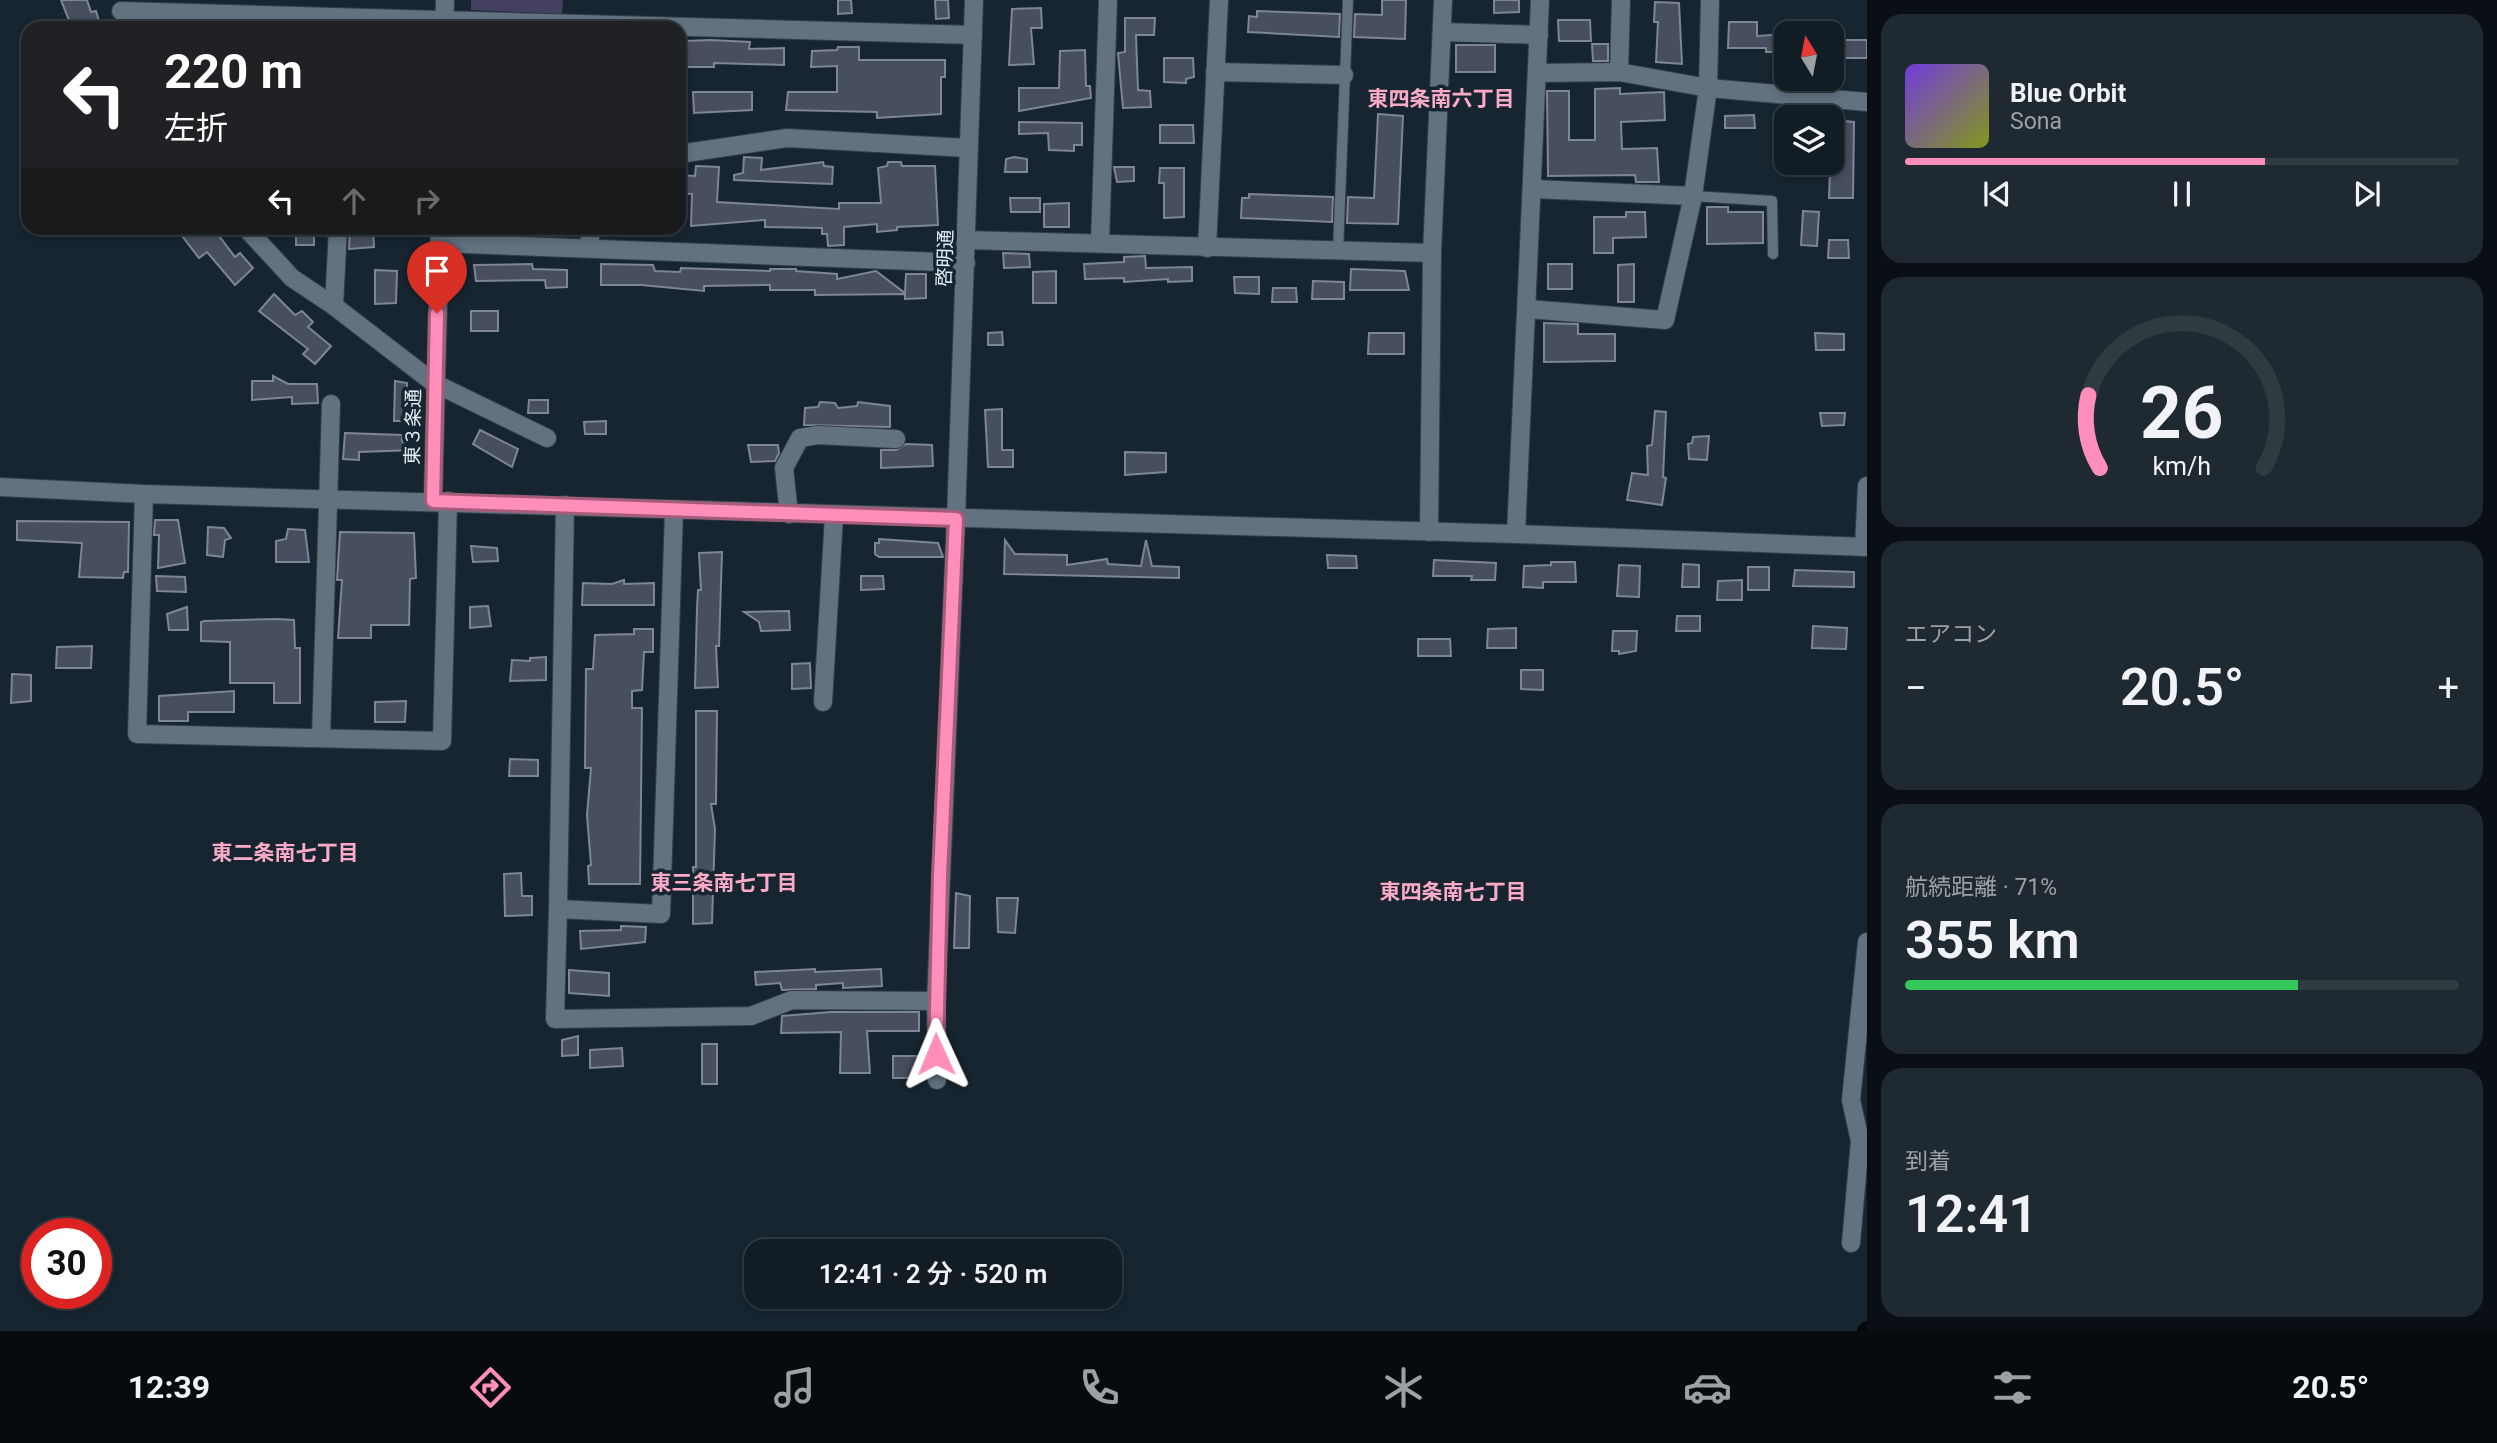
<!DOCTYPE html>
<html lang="ja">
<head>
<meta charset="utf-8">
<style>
  body { margin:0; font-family:Roboto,"Noto Sans JP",sans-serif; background:#1e2931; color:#f1f3f6; height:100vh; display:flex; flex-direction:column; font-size:26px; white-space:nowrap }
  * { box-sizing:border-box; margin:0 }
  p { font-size:23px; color:#9ca1a6 }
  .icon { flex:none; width:38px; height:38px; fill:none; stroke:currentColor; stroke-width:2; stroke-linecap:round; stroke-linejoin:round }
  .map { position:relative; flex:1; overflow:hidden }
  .panel { display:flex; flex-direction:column; gap:14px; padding:14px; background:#090f14; width:630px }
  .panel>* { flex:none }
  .top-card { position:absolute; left:21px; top:21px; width:665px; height:214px; border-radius:21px; box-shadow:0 4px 10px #0003,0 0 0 2px #303a41; background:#202124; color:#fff; overflow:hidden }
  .needle { width:46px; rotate:350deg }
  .fabs { position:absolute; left:1774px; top:21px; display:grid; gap:14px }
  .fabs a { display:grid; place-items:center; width:70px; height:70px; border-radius:14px; background:#111c24; box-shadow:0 4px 10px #0003,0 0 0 2px #303a41; font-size:35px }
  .speed { position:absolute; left:21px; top:1218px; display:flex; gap:14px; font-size:35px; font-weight:700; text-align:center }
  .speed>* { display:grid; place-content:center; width:91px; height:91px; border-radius:50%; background:#111c24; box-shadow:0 4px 10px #0003,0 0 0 2px #303a41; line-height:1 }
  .speed .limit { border:10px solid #d22; background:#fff; color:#111 }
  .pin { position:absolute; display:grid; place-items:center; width:60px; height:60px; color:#fff; margin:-72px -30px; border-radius:50% 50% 50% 0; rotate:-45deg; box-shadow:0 0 7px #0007 }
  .pin .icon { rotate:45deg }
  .me { position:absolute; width:77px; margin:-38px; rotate:359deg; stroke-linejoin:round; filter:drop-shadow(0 0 5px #0008) }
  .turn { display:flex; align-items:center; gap:24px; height:147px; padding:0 28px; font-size:32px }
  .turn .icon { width:91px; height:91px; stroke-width:2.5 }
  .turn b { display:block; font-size:49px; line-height:60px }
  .lanes { display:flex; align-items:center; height:66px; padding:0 28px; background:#0003; justify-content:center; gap:35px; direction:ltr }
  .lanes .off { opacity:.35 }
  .big { font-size:52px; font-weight:600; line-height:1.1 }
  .panel .card { flex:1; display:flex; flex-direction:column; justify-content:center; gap:10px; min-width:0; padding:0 24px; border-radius:21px; background:#1e2931 }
  .panel .dial { align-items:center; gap:0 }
  .dial svg { height:182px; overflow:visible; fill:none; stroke:#303a41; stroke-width:7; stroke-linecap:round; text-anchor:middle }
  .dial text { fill:#f1f3f6; stroke:none }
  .song { display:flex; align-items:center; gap:21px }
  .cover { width:84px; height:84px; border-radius:10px; background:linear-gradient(135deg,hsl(260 70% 55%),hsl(70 70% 35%)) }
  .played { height:7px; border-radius:4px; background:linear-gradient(90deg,#ff8eba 65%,#303a41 65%) }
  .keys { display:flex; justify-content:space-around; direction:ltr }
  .heat { display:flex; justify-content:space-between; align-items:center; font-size:38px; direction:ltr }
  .charge { height:10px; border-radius:5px; background:linear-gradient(90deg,#34c759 71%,#303a41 0) }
  .trip { position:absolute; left:744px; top:1239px; width:378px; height:70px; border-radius:21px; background:#111c24; box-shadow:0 4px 10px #0003,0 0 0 2px #303a41; font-weight:600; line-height:70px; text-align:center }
  .menu { display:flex; height:112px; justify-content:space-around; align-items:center; background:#070b0e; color:#9ca1a6 }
  .menu .icon { width:49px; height:49px }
  .menu .selected { color:#ff8eba }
  .menu b { font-size:32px; color:#f1f3f6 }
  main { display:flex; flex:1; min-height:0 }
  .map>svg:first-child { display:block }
</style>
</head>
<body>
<main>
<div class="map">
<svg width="1867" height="1331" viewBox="0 0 1867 1331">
  <rect width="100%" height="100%" fill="#172530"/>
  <polygon fill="#444062" points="471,0 563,0 562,14 471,10"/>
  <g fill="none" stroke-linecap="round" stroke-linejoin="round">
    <polyline stroke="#020b0b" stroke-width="18" points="1866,1331 1867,1330"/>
  </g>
  <g fill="#474e5f" stroke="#7d8597" stroke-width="2">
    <polygon points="61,0 87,0 91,12 96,11 101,28 72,28"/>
    <polygon points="838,0 851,0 852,13 838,14"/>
    <polygon points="935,0 948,0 949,18 936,19"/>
    <polygon points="1382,0 1406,0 1405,39 1354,37 1355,14 1382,15"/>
    <polygon points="1494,0 1519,0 1519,12 1494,13"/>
    <polygon points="1655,2 1679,3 1682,64 1656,62 1658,22 1654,22"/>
    <polygon points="1041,8 1042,28 1031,28 1034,64 1009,65 1012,9"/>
    <polygon points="1257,11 1340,14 1339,37 1248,32 1249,16 1257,17"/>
    <polygon points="1125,18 1155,18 1154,35 1136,35 1138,90 1150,91 1151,107 1123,108 1118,53 1125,52"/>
    <polygon points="1558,20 1590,20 1591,41 1559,41"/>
    <polygon points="1729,22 1757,22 1757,36 1787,34 1787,52 1766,52 1766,48 1728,48"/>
    <polygon points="710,40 750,42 749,49 784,48 784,65 714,63 714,67 685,67 686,41"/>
    <polygon points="1844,40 1867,40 1867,58 1832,58 1832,42"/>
    <polygon points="1592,44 1608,44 1608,61 1593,61"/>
    <rect x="1456" y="45" width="39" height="27"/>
    <polygon points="838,47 859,47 859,60 945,60 945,77 941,77 941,114 877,118 877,112 786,110 788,92 837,92 837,66 811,67 812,51 837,50"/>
    <polygon points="1085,50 1086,86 1090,86 1091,98 1019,111 1019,88 1059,88 1060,51"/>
    <polygon points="1164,58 1193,58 1194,77 1186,79 1186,83 1164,82"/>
    <polygon points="1620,88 1620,94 1664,92 1665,120 1621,122 1622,149 1657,148 1659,182 1636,182 1635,175 1548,176 1547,91 1569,91 1569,140 1595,140 1595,89"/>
    <polygon points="693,92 752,92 752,110 694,113"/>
    <polygon points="1378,114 1403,116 1398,224 1347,223 1348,197 1374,198"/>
    <polygon points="1754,115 1755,128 1725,128 1725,116"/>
    <polygon points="1832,120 1854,122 1853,198 1829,198"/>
    <polygon points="1019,122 1082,123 1082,145 1074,145 1074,151 1049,150 1048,133 1019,134"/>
    <polygon points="1160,125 1193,125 1194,143 1160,143"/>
    <polygon points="744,157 762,158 761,170 823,162 824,166 833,167 832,184 734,180 734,175 743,173"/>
    <polygon points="1014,157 1027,159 1027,172 1005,172 1006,159"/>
    <polygon points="888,162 901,162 902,166 935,166 938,225 897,227 897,230 877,232 877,224 844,227 844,245 828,246 827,234 822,234 822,228 765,227 765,220 691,226 692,194 679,193 679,175 695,176 696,166 719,167 717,202 839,209 839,203 881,203 878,168 887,166"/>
    <polygon points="1114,167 1134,167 1134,181 1117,182"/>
    <polygon points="1160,168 1184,168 1184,217 1164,218 1164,183 1159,183"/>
    <polygon points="1249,194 1333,197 1332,222 1241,218 1242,198 1249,198"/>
    <polygon points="1010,198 1040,198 1040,212 1011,212"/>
    <polygon points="1069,203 1069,227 1044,227 1044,204"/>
    <polygon points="1707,207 1728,207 1728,212 1763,212 1763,243 1707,244"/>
    <polygon points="1803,211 1819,212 1817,246 1801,245"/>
    <polygon points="1626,212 1645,212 1646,237 1613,238 1613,253 1594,253 1594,217 1626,217"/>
    <polygon points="176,228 213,228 235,257 240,253 253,268 235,285 207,252 199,258"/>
    <rect x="296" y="228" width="18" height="17"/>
    <polygon points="350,228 373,228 374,247 349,249"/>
    <polygon points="1829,240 1848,240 1849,258 1828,258"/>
    <polygon points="1003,253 1029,254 1030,267 1004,268"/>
    <polygon points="1145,256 1146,268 1192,267 1192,281 1168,282 1168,279 1124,282 1124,278 1085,279 1084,264 1124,262 1124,257"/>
    <polygon points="532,264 533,269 567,270 567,287 546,288 545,280 476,281 474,265"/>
    <polygon points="601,264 653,265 655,271 680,272 681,268 770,271 770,269 796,269 796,271 837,274 837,279 876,271 905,293 906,274 926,274 926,298 905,299 905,294 815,295 815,290 770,290 770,285 704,286 704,291 641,285 601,285"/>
    <rect x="1548" y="264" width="24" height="25"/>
    <polygon points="1634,264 1634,302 1618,302 1618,265"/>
    <polygon points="1351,269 1405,271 1409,290 1350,290"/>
    <polygon points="375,270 397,271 396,303 375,304"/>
    <polygon points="1056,271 1056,303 1033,303 1033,272"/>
    <polygon points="1234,277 1259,277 1259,294 1235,293"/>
    <polygon points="1313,281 1344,282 1344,299 1312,299"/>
    <polygon points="1273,288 1296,288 1297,302 1272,302"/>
    <polygon points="274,294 295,315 302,311 313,322 308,327 331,346 315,364 303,354 308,349 259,311"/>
    <rect x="471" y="311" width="27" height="20"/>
    <polygon points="1544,323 1578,324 1578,334 1615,334 1615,361 1544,362"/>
    <polygon points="1002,332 1003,345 988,345 988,333"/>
    <polygon points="1369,333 1404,333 1404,354 1368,354"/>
    <polygon points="1815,333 1844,334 1844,350 1816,350"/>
    <polygon points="273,376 288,384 317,384 318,403 292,404 292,397 252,400 252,381 273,381"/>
    <polygon points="395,381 407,383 408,421 394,421"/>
    <polygon points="529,400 548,400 548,413 528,413"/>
    <polygon points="820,402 835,403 838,408 857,406 858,402 890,406 890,427 804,425 805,408 818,407"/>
    <polygon points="1002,409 1002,450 1013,450 1013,467 988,467 985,410"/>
    <polygon points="1655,411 1666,412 1663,477 1666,478 1662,505 1627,500 1632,473 1648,475 1647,446 1652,445"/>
    <polygon points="1820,413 1845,413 1844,425 1822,426"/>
    <polygon points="606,421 606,434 585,434 584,422"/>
    <polygon points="480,430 518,449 512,467 473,444"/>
    <polygon points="345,433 402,435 402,441 414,450 359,452 359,460 343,459"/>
    <polygon points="1709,436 1707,460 1689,459 1688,444 1692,443 1693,437"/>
    <polygon points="906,444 932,445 933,466 881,468 881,450 896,450"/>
    <polygon points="748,445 778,445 779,453 775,461 751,462"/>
    <polygon points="1125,452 1166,453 1166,472 1125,475"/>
    <polygon points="155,520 178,520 185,563 158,568 159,535 154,535"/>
    <polygon points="17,521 129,522 128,572 124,572 123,578 79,577 82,543 17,540"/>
    <polygon points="208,527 224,528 231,538 225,540 223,557 207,555"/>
    <polygon points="288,529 305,530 309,562 276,562 276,541 286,539"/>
    <polygon points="340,532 414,533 416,578 410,579 409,625 371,625 371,638 338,638 342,580 337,580"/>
    <polygon points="879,539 938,543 943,557 879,557 875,554 875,543 879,543"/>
    <polygon points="1005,540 1015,554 1067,555 1067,565 1107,559 1108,564 1141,566 1146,540 1152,566 1179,567 1179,578 1004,574"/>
    <polygon points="471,546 497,548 498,561 473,562"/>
    <polygon points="722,552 719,646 716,646 718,687 695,688 697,608 698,590 701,590 699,553"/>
    <polygon points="1327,555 1356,556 1357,568 1328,568"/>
    <polygon points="1434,560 1496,563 1495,580 1471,580 1472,576 1433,576"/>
    <polygon points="1551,562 1575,562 1576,582 1543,582 1543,588 1523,587 1524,566 1551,565"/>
    <polygon points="1683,564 1699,565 1699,587 1682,587"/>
    <polygon points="1619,565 1640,566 1639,597 1617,596"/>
    <rect x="1748" y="567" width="21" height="23"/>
    <polygon points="1795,570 1854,572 1854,587 1793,586"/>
    <polygon points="156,576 185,577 186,592 157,591"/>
    <polygon points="861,576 883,576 884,589 861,590"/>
    <polygon points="624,580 624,584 654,583 654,605 582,605 583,583 612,584"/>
    <polygon points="1742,580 1742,600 1717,600 1718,581"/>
    <polygon points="488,606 491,626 470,628 470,607"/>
    <polygon points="187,607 188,630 169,630 167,614"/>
    <polygon points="789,611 790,630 761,631 759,622 744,612"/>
    <polygon points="1677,616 1700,616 1700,631 1676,631"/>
    <polygon points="276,619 294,620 295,648 300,648 300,703 274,703 274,683 230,683 230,642 201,641 201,622 204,621"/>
    <polygon points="1813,626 1847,628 1846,649 1812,648"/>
    <polygon points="1516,628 1516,648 1487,648 1488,629"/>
    <polygon points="634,629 653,629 653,652 644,652 642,690 632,691 632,708 642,708 640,884 589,884 588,866 591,865 587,815 591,768 585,768 586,669 593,669 595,635 634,634"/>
    <polygon points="1613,631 1637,631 1636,651 1619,654 1619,651 1612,651"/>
    <polygon points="1418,639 1450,639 1451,656 1418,656"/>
    <polygon points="92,646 91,668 56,668 57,647"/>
    <polygon points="546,657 546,680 510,681 512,660 530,661 530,658"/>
    <polygon points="810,663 811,688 792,689 792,664"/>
    <polygon points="1521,670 1543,670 1543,690 1521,689"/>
    <polygon points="12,674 31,675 31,701 11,703"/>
    <polygon points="234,691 234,712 188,712 188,721 159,721 159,696"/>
    <polygon points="406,701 405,722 375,722 375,702"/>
    <polygon points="696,711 717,711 716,804 711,804 715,829 712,923 693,924 693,867 696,867"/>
    <polygon points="510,759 538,760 538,776 509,776"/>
    <polygon points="521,873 522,896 532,896 532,915 505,916 504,874"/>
    <polygon points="956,893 970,896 969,948 954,948"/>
    <polygon points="997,898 1018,898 1015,933 998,932"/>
    <polygon points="621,926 646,927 645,942 581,949 580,931 621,930"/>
    <polygon points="815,969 815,972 881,969 882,986 843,988 843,983 816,985 816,989 782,990 780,983 756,985 755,972"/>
    <polygon points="569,970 609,973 609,996 569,993"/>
    <polygon points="831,1012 919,1012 919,1031 867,1031 870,1073 840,1073 841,1032 781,1033 782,1016"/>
    <polygon points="578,1036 578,1055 562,1056 562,1040"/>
    <rect x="702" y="1044" width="15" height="40"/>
    <polygon points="622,1048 623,1066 590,1068 590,1050"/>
    <polygon points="893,1056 925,1056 926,1078 893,1078"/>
  </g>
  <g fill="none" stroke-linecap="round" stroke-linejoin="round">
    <g stroke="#343f49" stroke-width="12">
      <g id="service">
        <polyline points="1693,196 1772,201 1773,254"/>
        <polyline points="1338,251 1348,0"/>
      </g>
    </g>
    <g stroke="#343f49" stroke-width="20">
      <g id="minor">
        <polyline points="121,11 973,35"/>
        <polyline points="1442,32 1539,35"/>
        <polyline points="1215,72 1344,75"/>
        <polyline points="1619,72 1621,0"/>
        <polyline points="1537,73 1619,72 1708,88 1867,102"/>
        <polyline points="679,154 787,138 967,148"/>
        <polyline points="1533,189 1693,196"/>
        <polyline points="246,228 292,278 334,306 434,383 547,438"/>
        <polyline points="968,240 1432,253"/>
        <polyline points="439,243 966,263"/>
        <polyline points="1100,243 1108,0"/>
        <polyline points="590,248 590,228"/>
        <polyline points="1207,248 1219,0"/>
        <polyline points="334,306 338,228"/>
        <polyline points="1528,309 1665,320 1693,196 1708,88 1710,0"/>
        <polyline points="144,494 137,734 442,741 448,501"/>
        <polyline points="565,505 558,909 661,914 674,510"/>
        <polyline points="789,514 784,468 800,438 818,435 896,439"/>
        <polyline points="1429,532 1432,253 1443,0"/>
        <polyline points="1516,534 1540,0"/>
        <polyline points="1864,547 1867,486"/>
        <polyline points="823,702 834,516"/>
        <polyline points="321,738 331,404"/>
        <polyline points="558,909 555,1019 751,1016 792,1000 936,1001"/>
        <polyline points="937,1080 936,1001 956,518"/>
        <polyline points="1851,1243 1860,1141 1851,1100 1867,942"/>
      </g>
    </g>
    <g stroke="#343f49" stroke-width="20">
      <g id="tertiary">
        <polyline points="444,28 445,0"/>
        <polyline points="0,487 144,494 1516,534 1867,547"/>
        <polyline points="433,501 440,228"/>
        <polyline points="956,518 974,0"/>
      </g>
    </g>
    <use href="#service" stroke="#627280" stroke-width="10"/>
    <use href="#minor" stroke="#627280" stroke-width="18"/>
    <use href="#tertiary" stroke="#627280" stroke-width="18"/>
  </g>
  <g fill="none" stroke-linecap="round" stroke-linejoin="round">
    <g stroke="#a65c79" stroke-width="18">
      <polyline id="route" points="437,313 433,501 956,519 940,876 936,1054"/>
    </g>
    <use href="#route" stroke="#ff8eba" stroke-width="12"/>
  </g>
  <g text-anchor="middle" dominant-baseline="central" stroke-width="7" stroke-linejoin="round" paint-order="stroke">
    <g font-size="19" fill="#e4edf5" stroke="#172530">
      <text transform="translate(945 258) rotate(-88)">啓明通</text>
      <text transform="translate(413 427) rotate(-89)">東３条通</text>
    </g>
    <g font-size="21" font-weight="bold" fill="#fbabc8" stroke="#172530">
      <text x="1441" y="99">東四条南六丁目</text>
      <text x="285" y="853">東二条南七丁目</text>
      <text x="724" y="883">東三条南七丁目</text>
      <text x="1453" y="892">東四条南七丁目</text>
    </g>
  </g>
</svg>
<div class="fabs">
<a><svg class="needle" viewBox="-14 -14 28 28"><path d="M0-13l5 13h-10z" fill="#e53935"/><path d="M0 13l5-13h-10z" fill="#9ca1a6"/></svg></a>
<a><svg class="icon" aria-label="layers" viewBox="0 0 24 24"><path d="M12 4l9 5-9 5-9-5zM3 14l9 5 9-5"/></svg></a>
</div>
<div class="speed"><div class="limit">30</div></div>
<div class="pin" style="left:437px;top:313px;background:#d93025"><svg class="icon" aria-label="arrive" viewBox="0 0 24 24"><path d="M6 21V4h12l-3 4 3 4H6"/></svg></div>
<svg class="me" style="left:936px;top:1054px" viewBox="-20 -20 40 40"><path d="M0-17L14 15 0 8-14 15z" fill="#ff8eba" stroke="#fff" stroke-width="4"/></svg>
<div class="trip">12:41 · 2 分 · 520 m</div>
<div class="top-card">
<div class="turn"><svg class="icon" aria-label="left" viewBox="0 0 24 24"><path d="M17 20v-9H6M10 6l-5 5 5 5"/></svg><div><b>220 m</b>左折</div></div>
<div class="lanes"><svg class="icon" aria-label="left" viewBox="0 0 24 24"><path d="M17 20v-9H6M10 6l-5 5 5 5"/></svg><svg class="icon off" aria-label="ahead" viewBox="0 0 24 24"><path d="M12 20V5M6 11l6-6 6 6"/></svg><svg class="icon off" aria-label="right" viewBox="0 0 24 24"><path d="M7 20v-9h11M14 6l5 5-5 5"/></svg></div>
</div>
</div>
<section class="panel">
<div class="card">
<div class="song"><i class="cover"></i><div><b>Blue Orbit</b><p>Sona</p></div></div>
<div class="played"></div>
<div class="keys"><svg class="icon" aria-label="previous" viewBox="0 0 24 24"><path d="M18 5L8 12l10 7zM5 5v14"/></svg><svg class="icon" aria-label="pause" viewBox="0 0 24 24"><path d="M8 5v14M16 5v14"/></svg><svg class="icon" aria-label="next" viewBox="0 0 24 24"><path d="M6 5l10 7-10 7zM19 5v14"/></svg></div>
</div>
<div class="card dial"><svg viewBox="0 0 100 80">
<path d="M14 69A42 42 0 1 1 86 69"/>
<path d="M14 69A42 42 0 0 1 9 37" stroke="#ff8eba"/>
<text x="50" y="56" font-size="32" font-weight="700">26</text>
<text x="50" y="72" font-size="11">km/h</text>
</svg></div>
<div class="card"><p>エアコン</p>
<div class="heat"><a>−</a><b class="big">20.5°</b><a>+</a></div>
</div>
<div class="card"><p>航続距離 · 71%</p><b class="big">355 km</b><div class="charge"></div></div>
<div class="card"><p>到着</p><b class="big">12:41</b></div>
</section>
</main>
<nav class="menu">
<b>12:39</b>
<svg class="icon selected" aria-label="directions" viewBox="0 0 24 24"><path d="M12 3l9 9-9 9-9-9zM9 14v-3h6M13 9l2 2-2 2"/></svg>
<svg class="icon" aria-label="music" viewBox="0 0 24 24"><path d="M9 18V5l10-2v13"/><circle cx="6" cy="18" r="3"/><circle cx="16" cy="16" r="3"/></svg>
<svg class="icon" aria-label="phone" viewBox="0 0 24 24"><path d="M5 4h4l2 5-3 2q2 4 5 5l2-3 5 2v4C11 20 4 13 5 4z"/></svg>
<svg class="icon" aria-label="climate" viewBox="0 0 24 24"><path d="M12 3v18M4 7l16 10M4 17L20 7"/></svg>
<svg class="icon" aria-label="car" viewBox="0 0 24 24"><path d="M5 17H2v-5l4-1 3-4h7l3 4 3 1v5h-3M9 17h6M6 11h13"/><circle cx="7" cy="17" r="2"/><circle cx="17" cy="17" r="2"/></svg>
<svg class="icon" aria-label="filters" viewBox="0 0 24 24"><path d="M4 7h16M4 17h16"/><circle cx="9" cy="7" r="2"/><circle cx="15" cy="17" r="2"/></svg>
<b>20.5°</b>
</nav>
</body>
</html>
